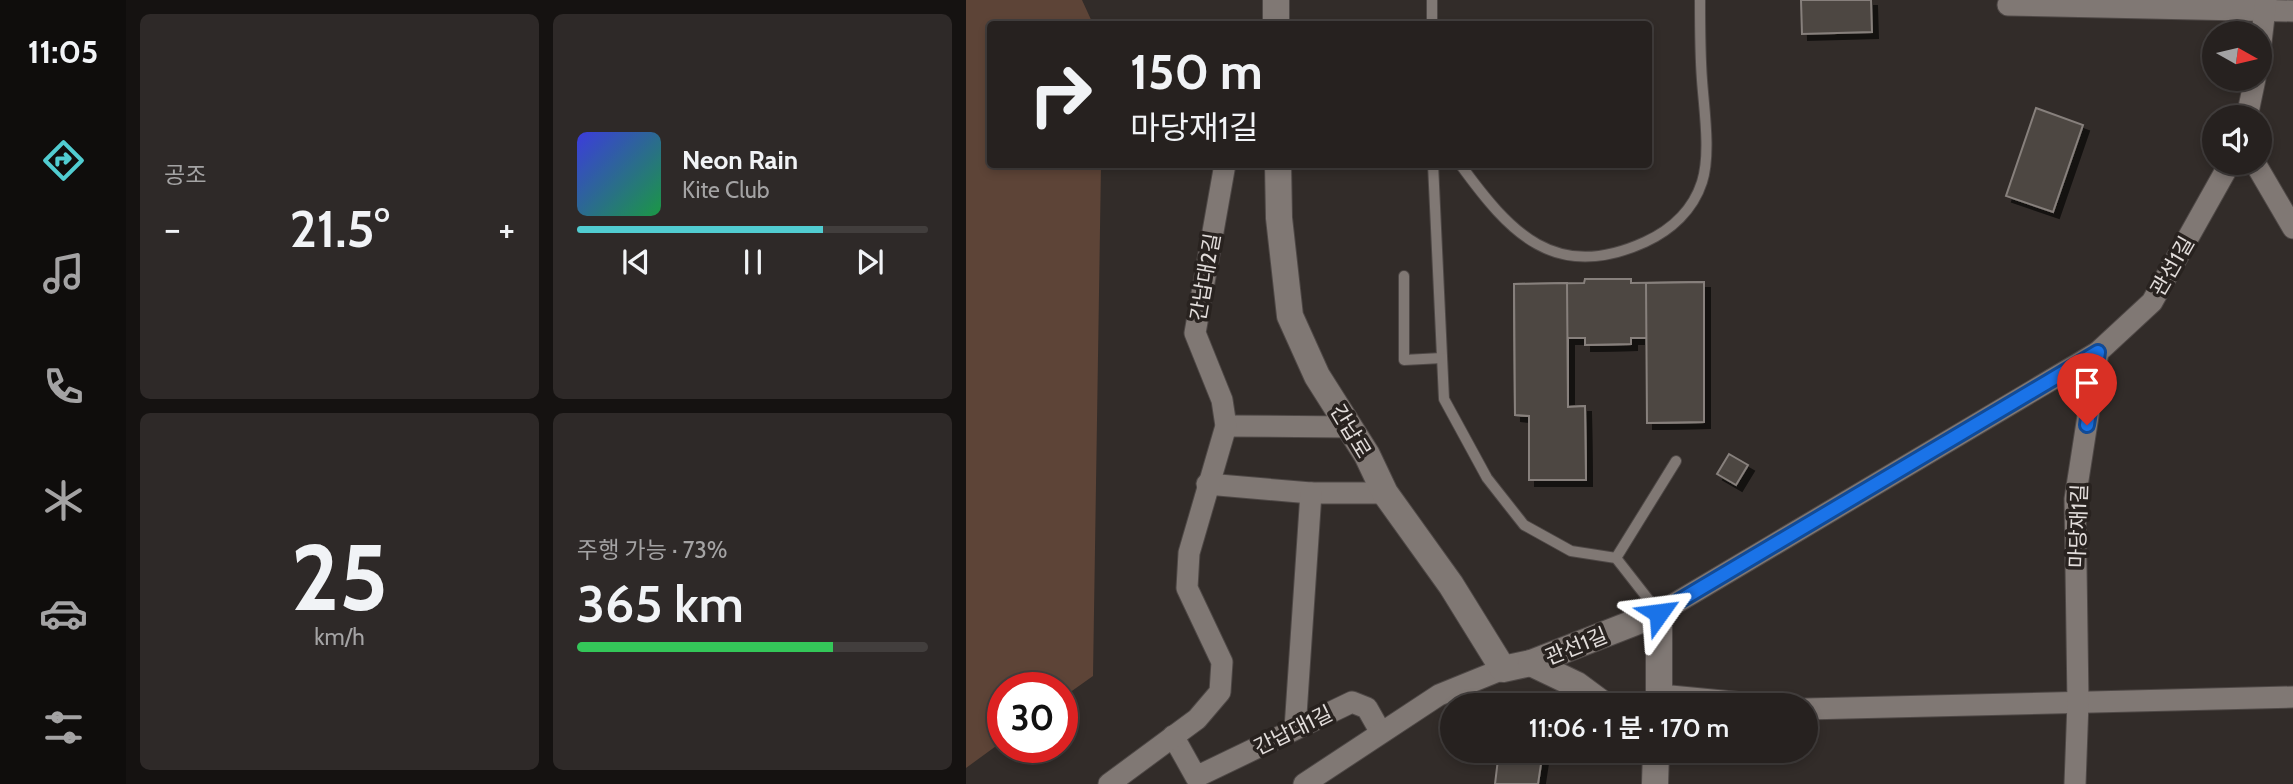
<!DOCTYPE html>
<html lang="ko">
<head>
<meta charset="utf-8">
<style>
  body { margin:0; font-family:Cabin,"Noto Sans KR",sans-serif; background:#2e2928; color:#f1f3f6; height:100vh; display:flex; flex-direction:column; font-size:26px; white-space:nowrap }
  * { box-sizing:border-box; margin:0 }
  p { font-size:23px; color:#a4a3a4 }
  .icon { flex:none; width:38px; height:38px; fill:none; stroke:currentColor; stroke-width:2; stroke-linecap:round; stroke-linejoin:round }
  .map { position:relative; flex:1; overflow:hidden }
  .drawer { display:flex; flex-direction:column; gap:14px; padding:14px; background:#151211; width:840px }
  .drawer>* { flex:none }
  .top-card { position:absolute; left:21px; top:21px; width:665px; height:147px; border-radius:7px; box-shadow:0 4px 10px #0003,0 0 0 2px #423e3d; background:#26211f; color:#f1f3f6; overflow:hidden }
  .needle { width:46px; rotate:98deg }
  .controls { position:absolute; left:1236px; top:21px; display:grid; gap:14px }
  .controls a { display:grid; place-items:center; width:70px; height:70px; border-radius:50%; background:#26211f; box-shadow:0 4px 10px #0003,0 0 0 2px #423e3d; font-size:35px }
  .speed { position:absolute; left:21px; top:672px; display:flex; gap:14px; font-size:35px; font-weight:700; text-align:center }
  .speed>* { display:grid; place-content:center; width:91px; height:91px; border-radius:50%; background:#26211f; box-shadow:0 4px 10px #0003,0 0 0 2px #423e3d; line-height:1 }
  .speed .limit { border:10px solid #d22; background:#fff; color:#111 }
  .pin { position:absolute; display:grid; place-items:center; width:60px; height:60px; color:#fff; margin:-72px -30px; border-radius:50% 50% 50% 0; rotate:-45deg; box-shadow:0 0 7px #0007 }
  .pin .icon { rotate:45deg }
  .me { position:absolute; width:77px; margin:-38px; rotate:59deg; stroke-linejoin:round; filter:drop-shadow(0 0 5px #0008) }
  .turn { display:flex; align-items:center; gap:24px; height:147px; padding:0 28px; font-size:32px }
  .turn .icon { width:91px; height:91px; stroke-width:2.5 }
  .turn b { display:block; font-size:49px; line-height:60px }
  .big { font-size:52px; font-weight:600; line-height:1.1 }
  .drawer .widget { flex:1; display:flex; flex-direction:column; justify-content:center; gap:10px; min-width:0; padding:0 24px; border-radius:10px; background:#2e2928 }
  .drawer .dial { align-items:center; gap:0 }
  .dial b { font-size:91px; line-height:1 }
  .song { display:flex; align-items:center; gap:21px }
  .cover { width:84px; height:84px; border-radius:10px; background:linear-gradient(135deg,hsl(240 70% 55%),hsl(140 70% 35%)) }
  .played { height:7px; border-radius:4px; background:linear-gradient(90deg,#51ccd1 70%,#423e3d 70%) }
  .keys { display:flex; justify-content:space-around; direction:ltr }
  .heat { display:flex; justify-content:space-between; align-items:center; font-size:38px; direction:ltr }
  .charge { height:10px; border-radius:5px; background:linear-gradient(90deg,#34c759 73%,#423e3d 0) }
  .drawer .tiles { flex:1; display:grid; gap:14px; grid-template-columns:repeat(2,1fr) }
  .trip { position:absolute; left:474px; top:693px; width:378px; height:70px; border-radius:35px; background:#26211f; box-shadow:0 4px 10px #0003,0 0 0 2px #423e3d; font-weight:600; line-height:70px; text-align:center }
  main { display:flex; flex:1; min-height:0 }
  .tab-bar { display:flex; flex-direction:column; width:126px; justify-content:space-around; align-items:center; background:#0f0d0c; color:#a4a3a4 }
  .tab-bar .icon { width:49px; height:49px }
  .tab-bar .active { color:#51ccd1 }
  .tab-bar b { font-size:32px; color:#f1f3f6 }
  .map>svg:first-child { display:block }
</style>
</head>
<body>
<main>
<nav class="tab-bar">
<b>11:05</b>
<svg class="icon active" aria-label="directions" viewBox="0 0 24 24"><path d="M12 3l9 9-9 9-9-9zM9 14v-3h6M13 9l2 2-2 2"/></svg>
<svg class="icon" aria-label="music" viewBox="0 0 24 24"><path d="M9 18V5l10-2v13"/><circle cx="6" cy="18" r="3"/><circle cx="16" cy="16" r="3"/></svg>
<svg class="icon" aria-label="phone" viewBox="0 0 24 24"><path d="M5 4h4l2 5-3 2q2 4 5 5l2-3 5 2v4C11 20 4 13 5 4z"/></svg>
<svg class="icon" aria-label="climate" viewBox="0 0 24 24"><path d="M12 3v18M4 7l16 10M4 17L20 7"/></svg>
<svg class="icon" aria-label="car" viewBox="0 0 24 24"><path d="M5 17H2v-5l4-1 3-4h7l3 4 3 1v5h-3M9 17h6M6 11h13"/><circle cx="7" cy="17" r="2"/><circle cx="17" cy="17" r="2"/></svg>
<svg class="icon" aria-label="filters" viewBox="0 0 24 24"><path d="M4 7h16M4 17h16"/><circle cx="9" cy="7" r="2"/><circle cx="15" cy="17" r="2"/></svg>
</nav>
<section class="drawer">
<div class="tiles">
<div class="widget"><p>공조</p>
<div class="heat"><a>−</a><b class="big">21.5°</b><a>+</a></div>
</div>
<div class="widget">
<div class="song"><i class="cover"></i><div><b>Neon Rain</b><p>Kite Club</p></div></div>
<div class="played"></div>
<div class="keys"><svg class="icon" aria-label="previous" viewBox="0 0 24 24"><path d="M18 5L8 12l10 7zM5 5v14"/></svg><svg class="icon" aria-label="pause" viewBox="0 0 24 24"><path d="M8 5v14M16 5v14"/></svg><svg class="icon" aria-label="next" viewBox="0 0 24 24"><path d="M6 5l10 7-10 7zM19 5v14"/></svg></div>
</div>
<div class="widget dial"><b>25</b><p>km/h</p></div>
<div class="widget"><p>주행 가능 · 73%</p><b class="big">365 km</b><div class="charge"></div></div>
</div>
</section>
<div class="map">
<svg width="1327" height="784" viewBox="0 0 1327 784">
  <defs>
    <filter id="shadow"><feDropShadow dx="6" dy="6" stdDeviation="0" flood-color="#0009"/></filter>
  </defs>
  <rect width="100%" height="100%" fill="#322c29"/>
  <polygon fill="#5d4437" points="0,0 116,0 127,24 24,24 24,164 135,165 127,676 96,698 96,688 37,688 37,741 0,768"/>
  <g fill="#4d4743" stroke="#87807c" stroke-width="2" filter="url(#shadow)">
    <polygon points="835,0 905,0 906,32 836,34"/>
    <polygon points="1070,108 1117,125 1087,212 1040,196"/>
    <polygon points="619,279 665,279 665,344 619,345"/>
    <polygon points="619,279 665,279 665,283 738,282 738,422 681,423 681,338 665,338 665,344 619,345 619,338 602,338 602,407 619,406 620,480 563,480 563,416 549,415 548,284 618,283"/>
    <polygon points="738,282 738,422 681,423 680,283"/>
    <polygon points="601,283 602,407 619,406 620,480 563,480 563,416 549,415 548,284"/>
    <polygon points="763,454 782,465 770,485 751,474"/>
    <polygon points="533,751 577,751 572,784 529,784"/>
  </g>
  <g fill="none" stroke-linecap="round" stroke-linejoin="round">
    <g stroke="#4e4846" stroke-width="12">
      <g id="service">
        <polyline points="466,24 466,0"/>
        <polyline points="467,164 478,399 521,478 558,525 605,551 650,558 693,613"/>
        <path d="M494 164C544 233 589 283 679 242 705 230 727 210 736 182 745 154 738 109 736 80 734 54 734 27 734 0"/>
        <polyline points="438,276 438,360 476,358"/>
        <polyline points="650,558 710,461"/>
      </g>
    </g>
    <g stroke="#4e4846" stroke-width="23">
      <g id="minor">
        <polyline points="1042,5 1327,11"/>
        <polyline points="1293,59 1300,0"/>
        <polyline points="1281,117 1289,79"/>
        <polyline points="1289,163 1327,228"/>
        <polyline points="260,426 383,427"/>
        <polyline points="241,484 345,493 419,493"/>
        <polyline points="693,613 1132,352 1186,302 1264,163"/>
        <polyline points="694,695 798,705"/>
        <polyline points="840,709 1327,697"/>
        <polyline points="329,729 345,493"/>
        <polyline points="207,736 230,777 386,702 401,708 414,731"/>
        <polyline points="143,784 231,719 254,692 256,662 221,588 223,553 260,426 256,400 229,333 259,164"/>
        <polyline points="338,784 473,695 537,669"/>
        <polyline points="1109,784 1112,702 1109,499 1132,352"/>
      </g>
    </g>
    <g stroke="#4e4846" stroke-width="28">
      <g id="tertiary">
        <polyline points="310,24 310,0"/>
        <polyline points="312,164 313,218 324,316 351,376 401,455 419,493 485,585 537,669 565,663 693,613 693,705"/>
        <polyline points="565,663 611,685 638,705"/>
        <polyline points="689,784 690,751"/>
      </g>
    </g>
    <use href="#service" stroke="#807874" stroke-width="10"/>
    <use href="#minor" stroke="#807874" stroke-width="21"/>
    <use href="#tertiary" stroke="#807874" stroke-width="26"/>
  </g>
  <g fill="none" stroke-linecap="round" stroke-linejoin="round">
    <g stroke="#114b97" stroke-width="18">
      <polyline id="route" points="693,613 1132,352 1121,425"/>
    </g>
    <use href="#route" stroke="#1a73e8" stroke-width="12"/>
  </g>
  <g text-anchor="middle" dominant-baseline="central" stroke-width="7" stroke-linejoin="round" paint-order="stroke">
    <g font-size="21" fill="#e2dddb" stroke="#28221f">
      <text transform="translate(1206 266) rotate(-60)">관선1길</text>
      <text transform="translate(239 277) rotate(-80)">간납대2길</text>
      <text transform="translate(385 431) rotate(59)">간납로</text>
      <text transform="translate(1112 526) rotate(-88)">마당재1길</text>
      <text transform="translate(610 646) rotate(-22)">관선1길</text>
      <text transform="translate(327 730) rotate(-26)">간납대1길</text>
    </g>
  </g>
</svg>
<div class="controls">
<a><svg class="needle" viewBox="-14 -14 28 28"><path d="M0-13l5 13h-10z" fill="#e53935"/><path d="M0 13l5-13h-10z" fill="#a4a3a4"/></svg></a>
<a><svg class="icon" aria-label="sound" viewBox="0 0 24 24"><path d="M4 9h4l5-4v14l-5-4H4zM17 9q2 3 0 6"/></svg></a>
</div>
<div class="speed"><div class="limit">30</div></div>
<div class="pin" style="left:1121px;top:425px;background:#d93025"><svg class="icon" aria-label="arrive" viewBox="0 0 24 24"><path d="M6 21V4h12l-3 4 3 4H6"/></svg></div>
<svg class="me" style="left:693px;top:613px" viewBox="-20 -20 40 40"><path d="M0-17L14 15 0 8-14 15z" fill="#1a73e8" stroke="#fff" stroke-width="4"/></svg>
<div class="trip">11:06 · 1 분 · 170 m</div>
<div class="top-card">
<div class="turn"><svg class="icon" aria-label="right" viewBox="0 0 24 24"><path d="M7 20v-9h11M14 6l5 5-5 5"/></svg><div><b>150 m</b>마당재1길</div></div>
</div>
</div>
</main>
</body>
</html>
